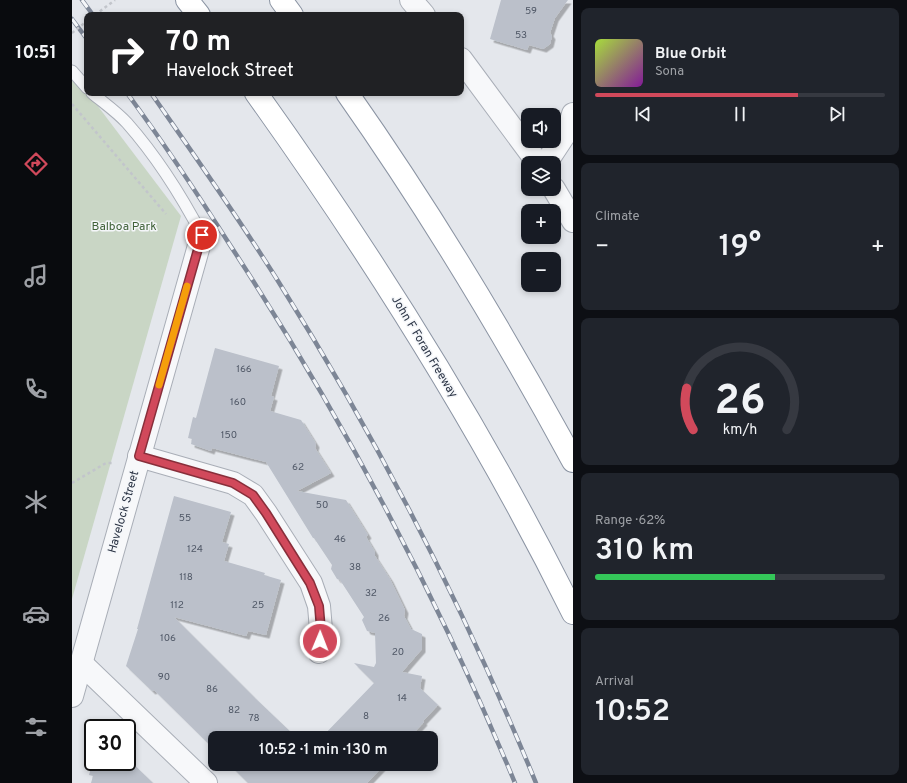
<!DOCTYPE html>
<html lang="en">
<head>
<meta charset="utf-8">
<style>
  body { margin:0; font-family:Overpass,sans-serif; background:#20242c; color:#f1f3f6; height:100vh; display:flex; flex-direction:column; font-size:15px; white-space:nowrap }
  * { box-sizing:border-box; margin:0 }
  p { font-size:13px; color:#9ea1a6 }
  .icon { flex:none; width:22px; height:22px; fill:none; stroke:currentColor; stroke-width:2; stroke-linecap:round; stroke-linejoin:round }
  .map { position:relative; flex:1; overflow:hidden }
  .details { display:flex; flex-direction:column; gap:8px; padding:8px; background:#0d0f14; width:334px }
  .details>* { flex:none }
  .hud { position:absolute; left:12px; top:12px; width:380px; height:84px; border-radius:8px; box-shadow:0 2px 6px #0003; background:#202124; color:#fff; overflow:hidden }
  .tools { position:absolute; left:449px; top:108px; display:grid; gap:8px }
  .tools a { display:grid; place-items:center; width:40px; height:40px; border-radius:8px; background:#171b24; box-shadow:0 2px 6px #0003; font-size:20px }
  .speed { position:absolute; left:12px; top:719px; display:flex; gap:8px; font-size:20px; font-weight:700; text-align:center }
  .speed>* { display:grid; place-content:center; width:52px; height:52px; border-radius:50%; background:#171b24; box-shadow:0 2px 6px #0003; line-height:1 }
  .speed .limit { border:2px solid #111; border-radius:6px; background:#fff; color:#111 }
  .pin { position:absolute; display:grid; place-items:center; width:34px; height:34px; color:#fff; margin:-17px; border:2px solid #fff; border-radius:50%; box-shadow:0 1px 4px #0007 }
  .me { position:absolute; width:44px; margin:-22px; rotate:1deg; stroke-linejoin:round; filter:drop-shadow(0 0 3px #0008) }
  .turn { display:flex; align-items:center; gap:14px; height:84px; padding:0 16px; font-size:18px }
  .turn .icon { width:52px; height:52px; stroke-width:2.5 }
  .turn b { display:block; font-size:28px; line-height:34px }
  .big { font-size:30px; font-weight:600; line-height:1.1 }
  .details .tile { flex:1; display:flex; flex-direction:column; justify-content:center; gap:6px; min-width:0; padding:0 14px; border-radius:8px; background:#20242c }
  .details .dial { align-items:center; gap:0 }
  .dial svg { height:104px; overflow:visible; fill:none; stroke:#363941; stroke-width:7; stroke-linecap:round; text-anchor:middle }
  .dial text { fill:#f1f3f6; stroke:none }
  .song { display:flex; align-items:center; gap:12px }
  .cover { width:48px; height:48px; border-radius:6px; background:linear-gradient(135deg,hsl(80 70% 55%),hsl(290 70% 35%)) }
  .played { height:4px; border-radius:2px; background:linear-gradient(90deg,#d1495b 70%,#363941 70%) }
  .keys { display:flex; justify-content:space-around; direction:ltr }
  .heat { display:flex; justify-content:space-between; align-items:center; font-size:22px; direction:ltr }
  .charge { height:6px; border-radius:3px; background:linear-gradient(90deg,#34c759 62%,#363941 0) }
  .trip { position:absolute; left:136px; top:731px; width:230px; height:40px; border-radius:8px; background:#171b24; box-shadow:0 2px 6px #0003; font-weight:600; line-height:40px; text-align:center }
  main { display:flex; flex:1; min-height:0 }
  .menu { display:flex; flex-direction:column; width:72px; justify-content:space-around; align-items:center; background:#090b0e; color:#9ea1a6 }
  .menu .icon { width:28px; height:28px }
  .menu .current { color:#d1495b }
  .menu b { font-size:18px; color:#f1f3f6 }
  .map>svg:first-child { display:block }
</style>
</head>
<body>
<main>
<nav class="menu">
<b>10:51</b>
<svg class="icon current" aria-label="directions" viewBox="0 0 24 24"><path d="M12 3l9 9-9 9-9-9zM9 14v-3h6M13 9l2 2-2 2"/></svg>
<svg class="icon" aria-label="music" viewBox="0 0 24 24"><path d="M9 18V5l10-2v13"/><circle cx="6" cy="18" r="3"/><circle cx="16" cy="16" r="3"/></svg>
<svg class="icon" aria-label="phone" viewBox="0 0 24 24"><path d="M5 4h4l2 5-3 2q2 4 5 5l2-3 5 2v4C11 20 4 13 5 4z"/></svg>
<svg class="icon" aria-label="climate" viewBox="0 0 24 24"><path d="M12 3v18M4 7l16 10M4 17L20 7"/></svg>
<svg class="icon" aria-label="car" viewBox="0 0 24 24"><path d="M5 17H2v-5l4-1 3-4h7l3 4 3 1v5h-3M9 17h6M6 11h13"/><circle cx="7" cy="17" r="2"/><circle cx="17" cy="17" r="2"/></svg>
<svg class="icon" aria-label="filters" viewBox="0 0 24 24"><path d="M4 7h16M4 17h16"/><circle cx="9" cy="7" r="2"/><circle cx="15" cy="17" r="2"/></svg>
</nav>
<div class="map">
<svg width="501" height="783" viewBox="0 0 501 783">
  <defs>
    <filter id="shadow"><feDropShadow dx="3.5" dy="3.5" stdDeviation="0" flood-color="#0004"/></filter>
  </defs>
  <rect width="100%" height="100%" fill="#e4e7ec"/>
  <polygon fill="#c9d6c5" points="0,72 109,216 0,599"/>
  <g fill="#bbc0ca" filter="url(#shadow)">
    <polygon points="429,0 496,0 483,18 478,33 480,36 478,44 471,49 457,45 455,50 418,39"/>
    <polygon points="143,348 207,366 199,396 202,397 198,411 229,420 244,444 243,448 259,473 225,491 274,500 296,535 294,537 303,552 303,556 318,579 333,610 332,616 339,629 350,634 350,649 330,672 350,676 348,688 366,705 351,721 352,722 337,738 249,738 302,683 282,663 302,667 304,663 303,633 295,631 290,620 292,617 268,580 265,579 259,569 260,565 242,538 241,538 194,462 140,448 139,451 119,444 120,439 116,438 121,417 124,418"/>
    <polygon points="102,496 159,512 150,542 157,544 152,561 193,573 192,575 209,580 194,635 176,631 174,636 102,617 184,699 225,738 143,738 143,750 82,690 80,691 54,666 66,629 65,629"/>
    <polygon points="21,760 21,762 55,762 55,761 59,762 81,783 19,783 21,776 17,775"/>
    <polygon points="157,764 313,764 295,783 176,783"/>
  </g>
  <g fill="none" stroke-linecap="round" stroke-linejoin="round">
    <g stroke="#a9aeb7" stroke-width="13">
      <g id="service">
        <polyline points="0,71 15,88"/>
        <path d="M20 93C32 103 45 112 55 123 85 157 109 195 130 235"/>
      </g>
    </g>
    <g stroke="#a9aeb7" stroke-width="24">
      <g id="minor">
        <polyline points="339,0 352,15"/>
        <polyline points="389,59 466,163"/>
        <polyline points="474,163 497,128 501,114"/>
        <polyline points="482,189 501,221"/>
        <polyline points="67,456 161,483 181,495 194,513 239,583 247,606 249,630 247,652"/>
        <polyline points="9,663 134,783"/>
        <polyline points="0,696 130,235"/>
      </g>
    </g>
    <g stroke="#8b94a3" stroke-width="24">
      <g id="motorway">
        <polyline points="115,0 127,15"/>
        <polyline points="209,0 220,15"/>
        <path d="M184 93C302 258 411 431 501 613"/>
        <path d="M275 93C358 211 432 334 501 461"/>
      </g>
    </g>
    <g stroke="#c2c5cb" stroke-width="2.5" stroke-dasharray="3 3" stroke-linecap="butt">
      <polyline points="23,15 43,0"/>
      <polyline points="0,104 94,214"/>
      <polyline points="0,483 34,463 40,463"/>
    </g>
    <use href="#service" stroke="#f7f8fa" stroke-width="11"/>
    <use href="#minor" stroke="#f7f8fa" stroke-width="22"/>
    <use href="#motorway" stroke="#fff" stroke-width="22"/>
    <g stroke="#7d8696" stroke-width="4.5">
      <g id="rail">
        <polyline points="10,0 21,15"/>
        <polyline points="0,19 15,39"/>
        <path d="M55 93C91 142 125 193 158 245 269 415 365 595 443 783"/>
        <path d="M79 93C122 155 166 217 206 281 306 440 393 610 464 783"/>
      </g>
    </g>
    <use href="#rail" stroke="#f4f6f9" stroke-width="3" stroke-dasharray="9" stroke-linecap="butt"/>
    <polyline stroke="#c2c5cb" stroke-width="2.5" stroke-dasharray="3 3" stroke-linecap="butt" points="0,33 15,21"/>
  </g>
  <g fill="none" stroke-linecap="round" stroke-linejoin="round">
    <g stroke="#882f3b" stroke-width="10">
      <polyline id="route" points="130,235 67,456 161,483 181,495 194,513 238,583 247,606 249,630 248,641"/>
    </g>
    <use href="#route" stroke="#d1495b" stroke-width="7"/>
    <polyline stroke="#f59e0b" stroke-width="7" points="87,385 115,286"/>
  </g>
  <g text-anchor="middle" dominant-baseline="central" stroke-width="3" stroke-linejoin="round" paint-order="stroke">
    <g font-size="10" fill="#4f5766">
      <text x="459" y="11">59</text>
      <text x="449" y="35">53</text>
      <text x="172" y="369">166</text>
      <text x="166" y="402">160</text>
      <text x="157" y="435">150</text>
      <text x="226" y="467">62</text>
      <text x="250" y="505">50</text>
      <text x="113" y="518">55</text>
      <text x="268" y="539">46</text>
      <text x="123" y="549">124</text>
      <text x="283" y="567">38</text>
      <text x="114" y="577">118</text>
      <text x="299" y="593">32</text>
      <text x="105" y="605">112</text>
      <text x="186" y="605">25</text>
      <text x="312" y="618">26</text>
      <text x="96" y="638">106</text>
      <text x="326" y="652">20</text>
      <text x="92" y="677">90</text>
      <text x="140" y="689">86</text>
      <text x="330" y="698">14</text>
      <text x="162" y="710">82</text>
      <text x="294" y="716">8</text>
      <text x="182" y="718">78</text>
    </g>
    <g font-size="12" fill="#3f6138" stroke="#f4f6f9">
      <text x="52" y="227">Balboa Park</text>
    </g>
    <g font-size="12" fill="#2b3445" stroke="#f4f6f9">
      <text transform="translate(352 347) rotate(59)">John F Foran Freeway</text>
      <text transform="translate(52 512) rotate(-74)">Havelock Street</text>
    </g>
  </g>
</svg>
<div class="tools">
<a><svg class="icon" aria-label="sound" viewBox="0 0 24 24"><path d="M4 9h4l5-4v14l-5-4H4zM17 9q2 3 0 6"/></svg></a>
<a><svg class="icon" aria-label="layers" viewBox="0 0 24 24"><path d="M12 4l9 5-9 5-9-5zM3 14l9 5 9-5"/></svg></a>
<a>+</a>
<a>−</a>
</div>
<div class="speed"><div class="limit">30</div></div>
<div class="pin" style="left:130px;top:235px;background:#d93025"><svg class="icon" aria-label="arrive" viewBox="0 0 24 24"><path d="M6 21V4h12l-3 4 3 4H6"/></svg></div>
<svg class="me" style="left:248px;top:641px" viewBox="-20 -20 40 40"><circle r="17" fill="#d1495b" stroke="#fff" stroke-width="3"/><path d="M0-11L8 9 0 5-8 9z" fill="#fff"/></svg>
<div class="trip">10:52 · 1 min · 130 m</div>
<div class="hud">
<div class="turn"><svg class="icon" aria-label="right" viewBox="0 0 24 24"><path d="M7 20v-9h11M14 6l5 5-5 5"/></svg><div><b>70 m</b>Havelock Street</div></div>
</div>
</div>
<section class="details">
<div class="tile">
<div class="song"><i class="cover"></i><div><b>Blue Orbit</b><p>Sona</p></div></div>
<div class="played"></div>
<div class="keys"><svg class="icon" aria-label="previous" viewBox="0 0 24 24"><path d="M18 5L8 12l10 7zM5 5v14"/></svg><svg class="icon" aria-label="pause" viewBox="0 0 24 24"><path d="M8 5v14M16 5v14"/></svg><svg class="icon" aria-label="next" viewBox="0 0 24 24"><path d="M6 5l10 7-10 7zM19 5v14"/></svg></div>
</div>
<div class="tile"><p>Climate</p>
<div class="heat"><a>−</a><b class="big">19°</b><a>+</a></div>
</div>
<div class="tile dial"><svg viewBox="0 0 100 80">
<path d="M14 69A42 42 0 1 1 86 69"/>
<path d="M14 69A42 42 0 0 1 9 37" stroke="#d1495b"/>
<text x="50" y="56" font-size="32" font-weight="700">26</text>
<text x="50" y="72" font-size="11">km/h</text>
</svg></div>
<div class="tile"><p>Range · 62%</p><b class="big">310 km</b><div class="charge"></div></div>
<div class="tile"><p>Arrival</p><b class="big">10:52</b></div>
</section>
</main>
</body>
</html>
